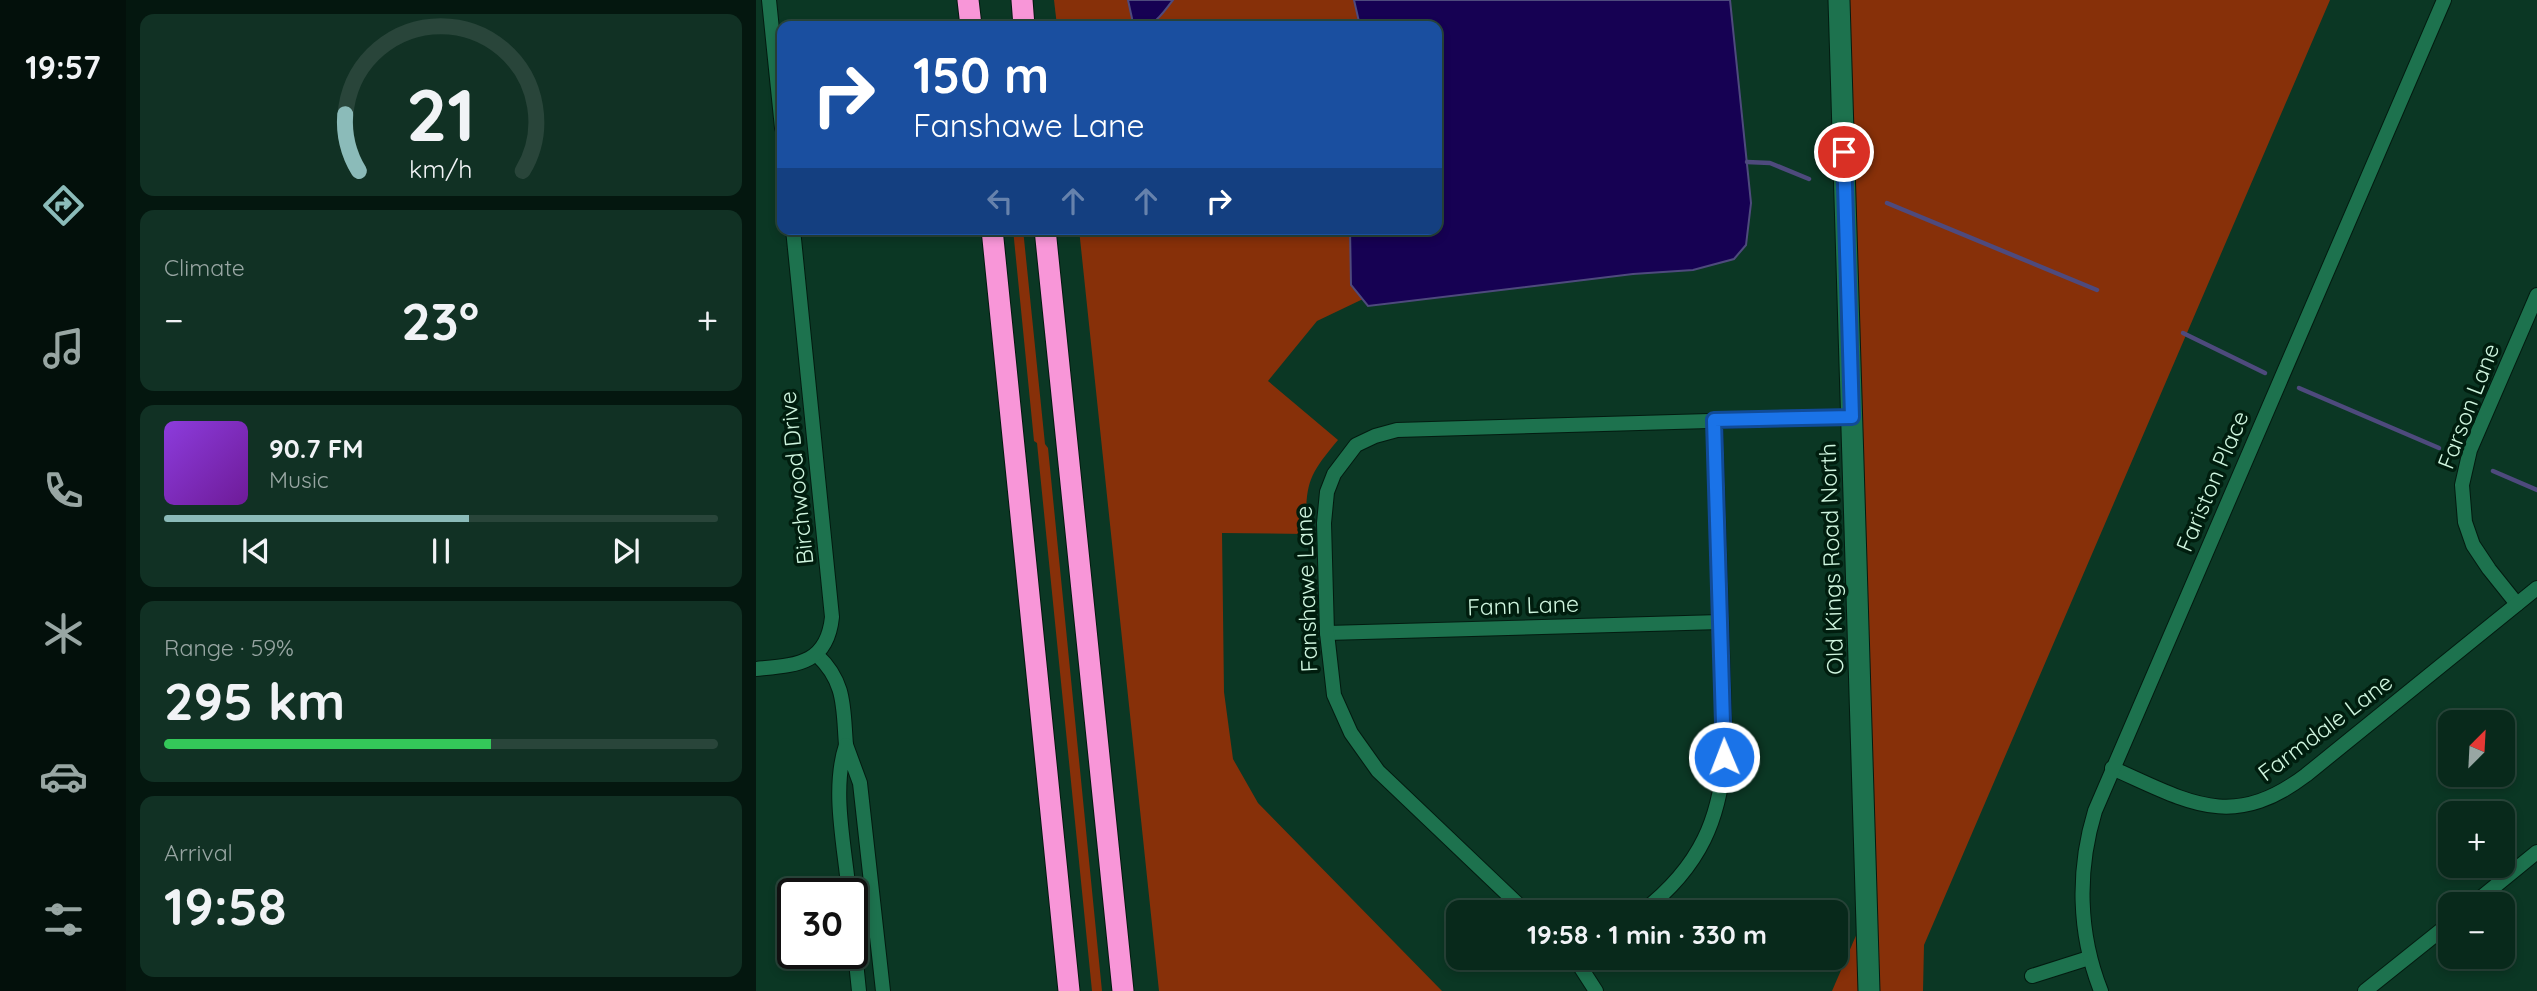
<!DOCTYPE html>
<html lang="en">
<head>
<meta charset="utf-8">
<style>
  body { margin:0; font-family:Quicksand,sans-serif; background:#113124; color:#f1f3f6; height:100vh; display:flex; flex-direction:column; font-size:26px; white-space:nowrap }
  * { box-sizing:border-box; margin:0 }
  p { font-size:23px; color:#98a6a3 }
  .icon { flex:none; width:38px; height:38px; fill:none; stroke:currentColor; stroke-width:2; stroke-linecap:round; stroke-linejoin:round }
  .map { position:relative; flex:1; overflow:hidden }
  .drawer { display:flex; flex-direction:column; gap:14px; padding:14px; background:#04170f; width:630px }
  .drawer>* { flex:none }
  .banner { position:absolute; left:21px; top:21px; width:665px; height:214px; border-radius:14px; box-shadow:0 4px 10px #0003,0 0 0 2px #29453a; background:#1a4fa0; color:#fff; overflow:hidden }
  .needle { width:46px; rotate:24deg }
  .tools { position:absolute; left:1682px; top:710px; display:grid; gap:14px }
  .tools a { display:grid; place-items:center; width:77px; height:77px; border-radius:14px; background:#08291b; box-shadow:0 4px 10px #0003,0 0 0 2px #29453a; font-size:35px }
  .speed { position:absolute; left:21px; top:878px; display:flex; gap:14px; font-size:35px; font-weight:700; text-align:center }
  .speed>* { display:grid; place-content:center; width:91px; height:91px; border-radius:50%; background:#08291b; box-shadow:0 4px 10px #0003,0 0 0 2px #29453a; line-height:1 }
  .speed .limit { border:4px solid #111; border-radius:10px; background:#fff; color:#111 }
  .pin { position:absolute; display:grid; place-items:center; width:60px; height:60px; color:#fff; margin:-30px; border:4px solid #fff; border-radius:50%; box-shadow:0 2px 7px #0007 }
  .me { position:absolute; width:77px; margin:-38px; rotate:359deg; stroke-linejoin:round; filter:drop-shadow(0 0 5px #0008) }
  .turn { display:flex; align-items:center; gap:24px; height:147px; padding:0 21px; font-size:32px }
  .turn .icon { width:91px; height:91px; stroke-width:2.5 }
  .turn b { display:block; font-size:49px; line-height:60px }
  .lanes { display:flex; align-items:center; height:66px; padding:0 21px; background:#0003; justify-content:center; gap:35px; direction:ltr }
  .lanes .off { opacity:.35 }
  .big { font-size:52px; font-weight:700; line-height:1.1 }
  .drawer .card { flex:1; display:flex; flex-direction:column; justify-content:center; gap:10px; min-width:0; padding:0 24px; border-radius:14px; background:#113124 }
  .drawer .dial { align-items:center; gap:0 }
  .dial svg { height:182px; overflow:visible; fill:none; stroke:#29453a; stroke-width:7; stroke-linecap:round; text-anchor:middle }
  .dial text { fill:#f1f3f6; stroke:none }
  .song { display:flex; align-items:center; gap:21px }
  .cover { width:84px; height:84px; border-radius:10px; background:linear-gradient(135deg,hsl(270 70% 55%),hsl(280 70% 35%)) }
  .played { height:7px; border-radius:4px; background:linear-gradient(90deg,#8bbbb9 55%,#29453a 55%) }
  .keys { display:flex; justify-content:space-around; direction:ltr }
  .heat { display:flex; justify-content:space-between; align-items:center; font-size:38px; direction:ltr }
  .charge { height:10px; border-radius:5px; background:linear-gradient(90deg,#34c759 59%,#29453a 0) }
  .trip { position:absolute; left:690px; top:900px; width:402px; height:70px; border-radius:14px; background:#08291b; box-shadow:0 4px 10px #0003,0 0 0 2px #29453a; font-weight:700; line-height:70px; text-align:center }
  main { display:flex; flex:1; min-height:0 }
  .tabs { display:flex; flex-direction:column; width:126px; justify-content:space-around; align-items:center; background:#03100b; color:#98a6a3 }
  .tabs .icon { width:49px; height:49px }
  .tabs .current { color:#8bbbb9 }
  .tabs b { font-size:32px; color:#f1f3f6 }
  .map>svg:first-child { display:block }
</style>
</head>
<body>
<main>
<nav class="tabs">
<b>19:57</b>
<svg class="icon current" aria-label="directions" viewBox="0 0 24 24"><path d="M12 3l9 9-9 9-9-9zM9 14v-3h6M13 9l2 2-2 2"/></svg>
<svg class="icon" aria-label="music" viewBox="0 0 24 24"><path d="M9 18V5l10-2v13"/><circle cx="6" cy="18" r="3"/><circle cx="16" cy="16" r="3"/></svg>
<svg class="icon" aria-label="phone" viewBox="0 0 24 24"><path d="M5 4h4l2 5-3 2q2 4 5 5l2-3 5 2v4C11 20 4 13 5 4z"/></svg>
<svg class="icon" aria-label="climate" viewBox="0 0 24 24"><path d="M12 3v18M4 7l16 10M4 17L20 7"/></svg>
<svg class="icon" aria-label="car" viewBox="0 0 24 24"><path d="M5 17H2v-5l4-1 3-4h7l3 4 3 1v5h-3M9 17h6M6 11h13"/><circle cx="7" cy="17" r="2"/><circle cx="17" cy="17" r="2"/></svg>
<svg class="icon" aria-label="filters" viewBox="0 0 24 24"><path d="M4 7h16M4 17h16"/><circle cx="9" cy="7" r="2"/><circle cx="15" cy="17" r="2"/></svg>
</nav>
<section class="drawer">
<div class="card dial"><svg viewBox="0 0 100 80">
<path d="M14 69A42 42 0 1 1 86 69"/>
<path d="M14 69A42 42 0 0 1 8 44" stroke="#8bbbb9"/>
<text x="50" y="56" font-size="32" font-weight="700">21</text>
<text x="50" y="72" font-size="11">km/h</text>
</svg></div>
<div class="card"><p>Climate</p>
<div class="heat"><a>−</a><b class="big">23°</b><a>+</a></div>
</div>
<div class="card">
<div class="song"><i class="cover"></i><div><b>90.7 FM</b><p>Music</p></div></div>
<div class="played"></div>
<div class="keys"><svg class="icon" aria-label="previous" viewBox="0 0 24 24"><path d="M18 5L8 12l10 7zM5 5v14"/></svg><svg class="icon" aria-label="pause" viewBox="0 0 24 24"><path d="M8 5v14M16 5v14"/></svg><svg class="icon" aria-label="next" viewBox="0 0 24 24"><path d="M6 5l10 7-10 7zM19 5v14"/></svg></div>
</div>
<div class="card"><p>Range · 59%</p><b class="big">295 km</b><div class="charge"></div></div>
<div class="card"><p>Arrival</p><b class="big">19:58</b></div>
</section>
<div class="map">
<svg width="1781" height="991" viewBox="0 0 1781 991">
  <rect width="100%" height="100%" fill="#0b3724"/>
  <g fill="#873009">
    <polygon points="298,0 598,0 604,26 301,26"/>
    <polygon points="1092,0 1574,0 1168,945 1167,991 1122,991"/>
    <polygon points="257,229 267,229 289,444 292,448 346,991 336,991 281,443 278,441"/>
    <path d="M323 229H594L595 284 607 299 561 321 512 381 582 440C550 478 550 484 550 534L466 533 468 692 477 759 502 803 686 991H403Z"/>
    <polygon points="1105,924 1106,991 1076,991"/>
  </g>
  <g fill="#160153" stroke="#4e4a7d" stroke-width="2">
    <path d="M372 0H417C407 12 395 34 377 23Z"/>
    <polygon points="598,0 974,0 995,203 990,245 978,259 937,270 877,274 612,306 595,285 594,229 681,229 681,26 604,26"/>
  </g>
  <g fill="none" stroke-linecap="round" stroke-linejoin="round">
    <g stroke="#4e4a7d" stroke-width="4.5">
      <polyline points="991,162 1014,163 1053,179"/>
      <polyline points="1131,203 1341,290"/>
      <polyline points="1427,333 1509,373"/>
      <polyline points="1543,388 1683,448"/>
      <polyline points="1737,471 1781,490"/>
    </g>
    <g stroke="#031b10" stroke-width="16">
      <g id="street">
        <polyline points="13,0 26,128"/>
        <polyline points="1761,604 1733,569 1717,545 1709,522 1706,485 1714,450 1781,295"/>
        <polyline points="571,633 965,622"/>
        <path d="M61 655C90 682 87 708 90 745"/>
        <path d="M0 669C40 665 71 665 76 617L37 229"/>
        <path d="M1356 768C1431 801 1475 832 1550 775L1781 588"/>
        <path d="M93 894C89 847 75 790 90 745L104 783 127 991"/>
        <polyline points="1716,905 1781,852"/>
        <polyline points="770,912 622,771 595,733 578,695 571,633 568,523 571,492 578,474 600,445 619,436 641,430 1096,417"/>
        <path d="M886 912C944 867 966 818 969 746L959 420"/>
        <polyline points="96,923 103,991"/>
        <polyline points="818,957 840,991"/>
        <polyline points="1276,976 1333,958"/>
        <path d="M1345 991C1322 933 1321 870 1339 811L1688 0"/>
        <polyline points="1609,991 1694,923"/>
      </g>
    </g>
    <g stroke="#031b10" stroke-width="23">
      <polyline id="secondary" points="1083,0 1113,991"/>
    </g>
    <g stroke="#031b10" stroke-width="23">
      <g id="highway">
        <polyline points="212,0 215,26"/>
        <polyline points="266,0 268,26"/>
        <polyline points="236,229 313,991"/>
        <polyline points="289,229 367,991"/>
      </g>
    </g>
    <use href="#street" stroke="#1d724e" stroke-width="14"/>
    <use href="#secondary" stroke="#1d724e" stroke-width="21"/>
    <use href="#highway" stroke="#f896d8" stroke-width="21"/>
  </g>
  <g fill="none" stroke-linecap="round" stroke-linejoin="round">
    <g stroke="#114b97" stroke-width="18">
      <polyline id="route" points="968,757 958,420 1096,417 1088,152"/>
    </g>
    <use href="#route" stroke="#1a73e8" stroke-width="12"/>
  </g>
  <g text-anchor="middle" dominant-baseline="central" stroke-width="7" stroke-linejoin="round" paint-order="stroke">
    <g font-size="23" fill="#cff5df" stroke="#001d0e">
      <text transform="translate(1712 406) rotate(-69)">Farson Lane</text>
      <text transform="translate(40 478) rotate(-96)">Birchwood Drive</text>
      <text transform="translate(1456 481) rotate(-67)">Fariston Place</text>
      <text transform="translate(1075 559) rotate(-92)">Old Kings Road North</text>
      <text transform="translate(550 589) rotate(-92)">Fanshawe Lane</text>
      <text transform="translate(767 605) rotate(-2)">Fann Lane</text>
      <text transform="translate(1569 727) rotate(-37)">Farmdale Lane</text>
    </g>
  </g>
</svg>
<div class="tools">
<a><svg class="needle" viewBox="-14 -14 28 28"><path d="M0-13l5 13h-10z" fill="#e53935"/><path d="M0 13l5-13h-10z" fill="#98a6a3"/></svg></a>
<a>+</a>
<a>−</a>
</div>
<div class="speed"><div class="limit">30</div></div>
<div class="pin" style="left:1088px;top:152px;background:#d93025"><svg class="icon" aria-label="arrive" viewBox="0 0 24 24"><path d="M6 21V4h12l-3 4 3 4H6"/></svg></div>
<svg class="me" style="left:968px;top:757px" viewBox="-20 -20 40 40"><circle r="17" fill="#1a73e8" stroke="#fff" stroke-width="3"/><path d="M0-11L8 9 0 5-8 9z" fill="#fff"/></svg>
<div class="trip">19:58 · 1 min · 330 m</div>
<div class="banner">
<div class="turn"><svg class="icon" aria-label="right" viewBox="0 0 24 24"><path d="M7 20v-9h11M14 6l5 5-5 5"/></svg><div><b>150 m</b>Fanshawe Lane</div></div>
<div class="lanes"><svg class="icon off" aria-label="left" viewBox="0 0 24 24"><path d="M17 20v-9H6M10 6l-5 5 5 5"/></svg><svg class="icon off" aria-label="ahead" viewBox="0 0 24 24"><path d="M12 20V5M6 11l6-6 6 6"/></svg><svg class="icon off" aria-label="ahead" viewBox="0 0 24 24"><path d="M12 20V5M6 11l6-6 6 6"/></svg><svg class="icon" aria-label="right" viewBox="0 0 24 24"><path d="M7 20v-9h11M14 6l5 5-5 5"/></svg></div>
</div>
</div>
</main>
</body>
</html>
